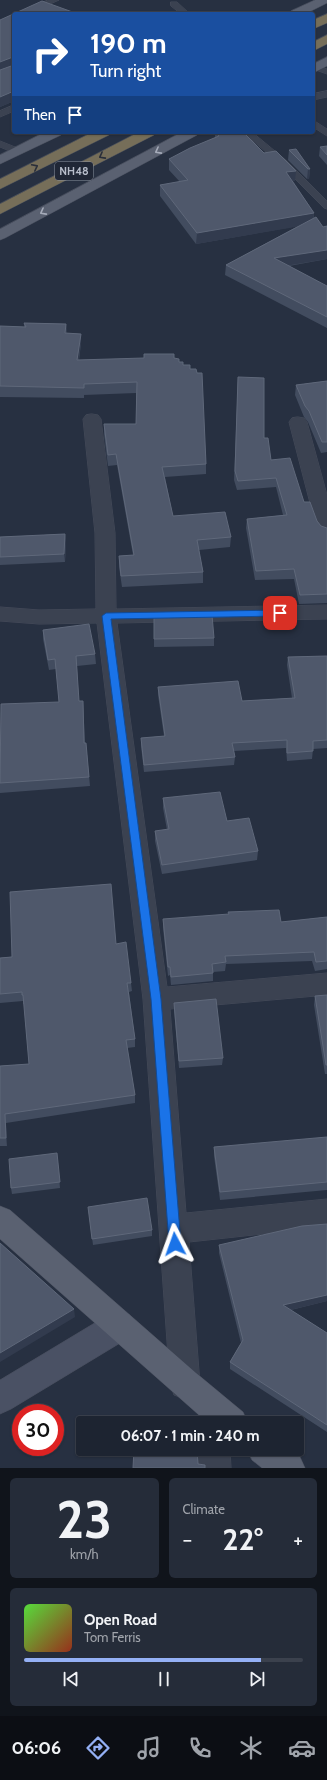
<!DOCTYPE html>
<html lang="en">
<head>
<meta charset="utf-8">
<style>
  body { margin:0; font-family:Cabin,sans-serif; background:#252c39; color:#f1f3f6; height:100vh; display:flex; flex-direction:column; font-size:15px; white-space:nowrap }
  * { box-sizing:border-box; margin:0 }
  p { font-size:13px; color:#a0a4ab }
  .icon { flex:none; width:22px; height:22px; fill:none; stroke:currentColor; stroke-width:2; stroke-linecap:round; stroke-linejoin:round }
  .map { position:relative; height:1468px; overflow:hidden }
  .sheet { display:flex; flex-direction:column; gap:10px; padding:10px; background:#10141b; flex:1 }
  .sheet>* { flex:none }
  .banner { position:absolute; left:12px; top:12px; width:303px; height:122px; border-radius:4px; box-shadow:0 1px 3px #0004,0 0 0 1px #3b414d; background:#1a4fa0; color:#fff; overflow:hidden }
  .speed { position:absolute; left:12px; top:1404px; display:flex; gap:8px; font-size:20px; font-weight:700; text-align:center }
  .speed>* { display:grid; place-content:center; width:52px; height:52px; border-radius:50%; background:#1d2431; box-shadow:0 1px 3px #0004,0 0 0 1px #3b414d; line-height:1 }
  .speed .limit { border:6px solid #d22; background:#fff; color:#111 }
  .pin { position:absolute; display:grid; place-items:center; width:34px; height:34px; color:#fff; margin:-17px; border-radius:8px; box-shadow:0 2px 6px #0006 }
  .me { position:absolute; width:44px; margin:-22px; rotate:356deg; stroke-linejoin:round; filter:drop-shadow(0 0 3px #0008) }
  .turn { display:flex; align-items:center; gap:14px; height:84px; padding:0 12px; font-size:18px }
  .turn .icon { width:52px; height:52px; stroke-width:2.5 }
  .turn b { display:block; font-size:28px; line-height:34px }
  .then { display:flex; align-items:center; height:38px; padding:0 12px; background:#0003; gap:8px; font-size:15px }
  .big { font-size:30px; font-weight:800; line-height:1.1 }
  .sheet .card { flex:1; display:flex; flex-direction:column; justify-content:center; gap:6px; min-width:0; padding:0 14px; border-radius:6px; background:#252c39 }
  .sheet .dial { align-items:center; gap:0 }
  .dial b { font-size:52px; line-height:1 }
  .song { display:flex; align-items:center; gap:12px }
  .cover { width:48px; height:48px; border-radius:6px; background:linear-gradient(135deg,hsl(110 70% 55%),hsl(10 70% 35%)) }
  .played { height:4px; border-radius:2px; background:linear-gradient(90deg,#94b0f5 85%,#3b414d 85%) }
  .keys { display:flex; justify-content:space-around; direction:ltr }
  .heat { display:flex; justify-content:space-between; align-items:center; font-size:22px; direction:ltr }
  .sheet .tiles { flex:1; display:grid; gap:10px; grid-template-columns:1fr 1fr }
  .card:last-child { grid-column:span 2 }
  .trip { position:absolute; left:76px; top:1416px; width:228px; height:40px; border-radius:4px; background:#1d2431; box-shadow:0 1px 3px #0004,0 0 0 1px #3b414d; font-weight:800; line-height:40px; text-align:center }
  .dock { display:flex; height:64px; justify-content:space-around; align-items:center; background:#0c0e14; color:#a0a4ab }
  .dock .icon { width:28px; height:28px }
  .dock .current { color:#94b0f5 }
  .dock b { font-size:18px; color:#f1f3f6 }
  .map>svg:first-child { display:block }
</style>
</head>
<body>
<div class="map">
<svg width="327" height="1468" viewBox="0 0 327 1468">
  <rect width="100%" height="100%" fill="#273041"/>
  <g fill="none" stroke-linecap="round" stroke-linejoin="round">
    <g stroke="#454b5a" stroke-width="1">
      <g id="lane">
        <polygon points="48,0 59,0 28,14 17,14"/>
        <polygon points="171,2 177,2 190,14 181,14 171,6"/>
        <polygon points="313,65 327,69 327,74 313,69"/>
        <polygon points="327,91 327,97 313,100 313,94"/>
        <polygon points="14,105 14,111 0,117 0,111"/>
        <polygon points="313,120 327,129 327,136 313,127"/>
        <polygon points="243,132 252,132 287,161 327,201 327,209 324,208 281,165"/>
        <polygon points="0,141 20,149 21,151 17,154 0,147"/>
      </g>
    </g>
    <g stroke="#454b5a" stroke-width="1">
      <g id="street">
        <polygon points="92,414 98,415 101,419 115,533 116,609 327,605 327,619 117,623 167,987 327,973 327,995 170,1009 186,1213 327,1199 327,1227 189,1242 200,1384 196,1395 185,1399 174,1395 170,1384 143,999 97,623 39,624 0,621 0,607 39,610 96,609 95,533 83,419 86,415"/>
        <polygon points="298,417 304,418 307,422 327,495 327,536 320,534 317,530 289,422 292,418"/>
        <polygon points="198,1449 230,1449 231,1468 199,1468"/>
      </g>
    </g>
    <g stroke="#454b5a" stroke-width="1">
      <polygon id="secondary" points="119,1311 130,1315 134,1326 130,1337 11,1409 0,1414 0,1380 108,1315"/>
    </g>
    <g stroke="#454b5a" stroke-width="1">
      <g id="primary">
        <polygon points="315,0 327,0 327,3 305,14 289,14 291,11"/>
        <polygon points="327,57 327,66 313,73 313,64"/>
        <polygon points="45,132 63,132 61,135 0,164 0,155"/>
        <polygon points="182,132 199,132 197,135 5,238 0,240 0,229"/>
        <polygon points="0,1206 10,1210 196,1373 243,1412 248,1423 208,1423 0,1239"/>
        <polygon points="247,1449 290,1449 300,1457 305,1468 262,1468 252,1460"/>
      </g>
    </g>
    <g stroke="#464d5b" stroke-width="1">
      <g id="highway">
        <polygon points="327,14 327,23 313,29 313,20"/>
        <polygon points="327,35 327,44 313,51 313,42"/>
        <polygon points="93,132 111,132 109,135 0,189 0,179"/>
        <polygon points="139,132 156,132 154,135 0,214 0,204"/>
      </g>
    </g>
    <use href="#lane" fill="#3b4251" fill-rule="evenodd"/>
    <use href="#street" fill="#3b4251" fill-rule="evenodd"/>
    <use href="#secondary" fill="#4a5164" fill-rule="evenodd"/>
    <use href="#primary" fill="#5a6171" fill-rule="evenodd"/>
    <use href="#highway" fill="#766e59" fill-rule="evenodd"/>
  </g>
  <g fill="#424c5f">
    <polygon points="14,14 14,101 0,107 0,20"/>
    <polygon points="215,132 264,153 295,181 293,181 314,213 314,218 323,227 327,226 327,259 289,266 327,286 327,328 225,275 226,265 298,226 196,244 160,196 160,185 180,182 169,170 169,159 215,138"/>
    <polygon points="327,146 327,165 319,156 320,147"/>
    <polygon points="289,150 310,169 309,179 307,179 288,160"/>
    <polygon points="24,323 66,324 67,333 81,334 81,344 79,360 174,358 179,362 190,369 206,464 206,474 165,477 173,516 231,537 230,547 199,550 203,572 203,583 122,587 119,567 119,556 133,555 117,465 108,466 104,434 104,424 136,424 136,393 84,395 84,398 0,397 0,326 24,327"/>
    <polygon points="238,377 264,438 271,460 304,502 321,526 327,528 327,603 299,604 294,579 255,580 246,528 247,519 283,515 276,487 237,490 234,480"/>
    <polygon points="327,381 327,452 321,453 308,422 304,417 295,395 296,385"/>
    <polygon points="65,534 66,542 65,562 0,565 0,537"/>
    <polygon points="154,616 214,638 214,646 154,647"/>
    <polygon points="43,630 95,654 96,664 77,666 79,701 83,701 85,743 86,743 90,786 0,793 0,749 59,702 56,669 49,670 43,639"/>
    <polygon points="327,656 327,748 313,749 312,759 287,761 286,748 234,751 235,757 234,765 144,772 141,746 141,738 164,736 158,695 158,687 242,701 292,698 287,665 288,657"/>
    <polygon points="163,798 227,821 258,851 257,860 162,874 155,841 155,831 167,830 163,808"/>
    <polygon points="327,917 327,969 315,971 312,961 226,964 225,971 213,972 213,981 171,985 170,975 168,976 163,928 163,919 281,922"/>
    <polygon points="116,944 131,983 132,991 129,992 135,1039 135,1047 127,1048 135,1095 135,1103 6,1123 7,1146 0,1146 0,1066 29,1064 24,1004 23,1004 23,1001 0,1003 0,958"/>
    <polygon points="327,995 327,1074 325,1074 314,1005 315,996"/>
    <polygon points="174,1003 223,1058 222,1065 179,1068 174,1010"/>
    <polygon points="327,1139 327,1190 220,1200 214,1156 214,1147"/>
    <polygon points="57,1153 60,1188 12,1194 11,1188"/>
    <polygon points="88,1207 152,1230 152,1236 93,1245"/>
    <polygon points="327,1224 327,1301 291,1310 327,1333 327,1432 230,1369 230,1362 241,1343 219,1253 219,1245"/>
  </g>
  <g fill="#323b4e">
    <polygon points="13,57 14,67 0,72 0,62"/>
    <polygon points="14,91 14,101 0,107 0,97"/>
    <polygon points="308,169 310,169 309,179 307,179"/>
    <polygon points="296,171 295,181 286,182 286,172"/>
    <polygon points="314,213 313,224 196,244 197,233"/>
    <polygon points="327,250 327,259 273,268 274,258"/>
    <polygon points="66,324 67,335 65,333"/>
    <polygon points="81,334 81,344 77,370 77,360"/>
    <polygon points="65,534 66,542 65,562 64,554"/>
    <polygon points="5,1114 6,1123 7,1146 6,1138"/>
    <polygon points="327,1295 327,1301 282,1312 283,1305"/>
    <polygon points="74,1309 75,1317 0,1362 0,1353"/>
  </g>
  <g fill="#4f586b" stroke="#5f687a">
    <polygon points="42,1 78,14 14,14 14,58 13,57 0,62 0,20"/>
    <polygon points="14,65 14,91 0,97 0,70"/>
    <polygon points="215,132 243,132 264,153 276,151 296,171 286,172 314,213 197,233 160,185 188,180 169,159 190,148 219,136"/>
    <polygon points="327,146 327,155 320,147"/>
    <polygon points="296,149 310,169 308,169 289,150"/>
    <polygon points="316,217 323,227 327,226 327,250 274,258 327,286 327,317 226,265"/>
    <polygon points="24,323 66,324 65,333 81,334 77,360 144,358 144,354 174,354 174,358 179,359 179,362 183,362 183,365 190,365 190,369 196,369 197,373 202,373 206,464 162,467 173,516 225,512 231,537 197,540 203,572 121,576 119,556 134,555 116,454 108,455 104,424 136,424 137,382 84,384 84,388 0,386 0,326 26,327"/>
    <polygon points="238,377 264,378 264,438 268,438 271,460 290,458 304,502 310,502 317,521 321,526 327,528 327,594 300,595 294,569 256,571 247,519 287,515 276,478 238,481 235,471"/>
    <polygon points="327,381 327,442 322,442 309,411 305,406 296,385"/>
    <polygon points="65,534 64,554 0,557 0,537"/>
    <polygon points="212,615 214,638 154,639 154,616"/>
    <polygon points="89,624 95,654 76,656 79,701 83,701 84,743 86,743 89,777 0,783 1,704 59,702 55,659 48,660 43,630"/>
    <polygon points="327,656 327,740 313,741 313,751 287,753 287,740 232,743 235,757 144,765 141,738 165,736 158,687 238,681 242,701 295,698 288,657"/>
    <polygon points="220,792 227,821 249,818 258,851 162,865 155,831 169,829 163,798"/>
    <polygon points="111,884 116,944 126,942 131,983 127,983 135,1039 126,1040 135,1095 5,1114 6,1138 0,1138 0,1066 29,1064 23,995 22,995 22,992 0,994 0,958 12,957 10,892"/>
    <polygon points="279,910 281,922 327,917 327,961 316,962 314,952 225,956 226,962 212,964 213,973 171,977 170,967 168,967 163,919 229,914 228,912"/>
    <polygon points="327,995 327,1065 326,1065 315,996"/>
    <polygon points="216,999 223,1058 179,1061 174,1003"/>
    <polygon points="327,1137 327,1182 220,1192 214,1147"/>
    <polygon points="57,1153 60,1182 11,1188 9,1159"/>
    <polygon points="147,1198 152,1230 92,1239 88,1207"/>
    <polygon points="327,1224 327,1295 283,1305 327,1333 327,1425 230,1362 243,1340 219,1245 302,1226"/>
    <polygon points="0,1243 74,1309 0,1353"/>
    <polygon points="135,1420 205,1423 135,1423"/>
    <polygon points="134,1449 197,1449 198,1464 205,1465 205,1468 133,1468"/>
  </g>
  <defs><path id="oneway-chevron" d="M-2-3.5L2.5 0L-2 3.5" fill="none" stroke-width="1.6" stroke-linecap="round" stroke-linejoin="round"/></defs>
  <g stroke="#a5abb9">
    <use href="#oneway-chevron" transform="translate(158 151) rotate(152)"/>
    <use href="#oneway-chevron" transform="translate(43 212) rotate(152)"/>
  </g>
  <g stroke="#292e3a">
    <use href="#oneway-chevron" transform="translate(102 156) rotate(152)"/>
    <use href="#oneway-chevron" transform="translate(35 167) rotate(-27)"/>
  </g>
  <polygon fill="#1a73e8" stroke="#114b97" points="280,610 284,613 280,616 111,619 161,999 181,1244 179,1248 175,1250 170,1248 169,1244 151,999 102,616 106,613"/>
  <g text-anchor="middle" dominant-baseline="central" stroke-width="4" stroke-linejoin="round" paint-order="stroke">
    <rect fill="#202736" stroke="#8a919e" stroke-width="1" x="55" y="162" width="38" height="18" rx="3"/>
    <g font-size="11" font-weight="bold" fill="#b8becb">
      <text x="74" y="171">NH48</text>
    </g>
  </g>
</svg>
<div class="speed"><div class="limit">30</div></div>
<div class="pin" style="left:280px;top:613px;background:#d93025"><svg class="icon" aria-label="arrive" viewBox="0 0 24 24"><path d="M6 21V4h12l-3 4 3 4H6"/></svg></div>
<svg class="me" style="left:175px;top:1244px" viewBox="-20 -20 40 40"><path d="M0-17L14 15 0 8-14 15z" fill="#1a73e8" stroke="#fff" stroke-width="4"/></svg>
<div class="trip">06:07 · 1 min · 240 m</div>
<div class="banner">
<div class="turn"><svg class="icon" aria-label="right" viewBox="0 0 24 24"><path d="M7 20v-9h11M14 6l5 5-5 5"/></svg><div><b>190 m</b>Turn right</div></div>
<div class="then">Then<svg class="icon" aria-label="arrive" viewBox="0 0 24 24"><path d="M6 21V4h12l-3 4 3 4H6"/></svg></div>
</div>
</div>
<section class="sheet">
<div class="tiles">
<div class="card dial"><b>23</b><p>km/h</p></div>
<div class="card"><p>Climate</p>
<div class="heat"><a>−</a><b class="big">22°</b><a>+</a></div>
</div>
<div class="card">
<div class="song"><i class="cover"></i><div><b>Open Road</b><p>Tom Ferris</p></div></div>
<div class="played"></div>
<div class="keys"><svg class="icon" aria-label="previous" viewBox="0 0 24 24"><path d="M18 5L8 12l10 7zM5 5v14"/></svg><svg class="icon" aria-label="pause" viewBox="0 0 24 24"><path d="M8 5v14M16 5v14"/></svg><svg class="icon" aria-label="next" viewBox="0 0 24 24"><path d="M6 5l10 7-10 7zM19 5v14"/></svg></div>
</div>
</div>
</section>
<nav class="dock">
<b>06:06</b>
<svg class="icon current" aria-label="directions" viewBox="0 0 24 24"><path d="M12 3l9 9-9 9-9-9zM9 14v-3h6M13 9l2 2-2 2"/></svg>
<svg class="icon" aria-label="music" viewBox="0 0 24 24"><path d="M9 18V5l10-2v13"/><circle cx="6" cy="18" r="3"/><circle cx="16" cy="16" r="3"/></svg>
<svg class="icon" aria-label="phone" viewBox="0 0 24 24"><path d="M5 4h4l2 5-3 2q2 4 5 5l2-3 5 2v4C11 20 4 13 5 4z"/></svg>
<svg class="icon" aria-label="climate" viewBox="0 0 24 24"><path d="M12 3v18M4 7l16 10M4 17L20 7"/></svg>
<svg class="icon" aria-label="car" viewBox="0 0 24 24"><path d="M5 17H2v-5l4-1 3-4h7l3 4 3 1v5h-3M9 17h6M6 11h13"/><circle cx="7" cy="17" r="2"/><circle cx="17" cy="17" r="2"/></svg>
</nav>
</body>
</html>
